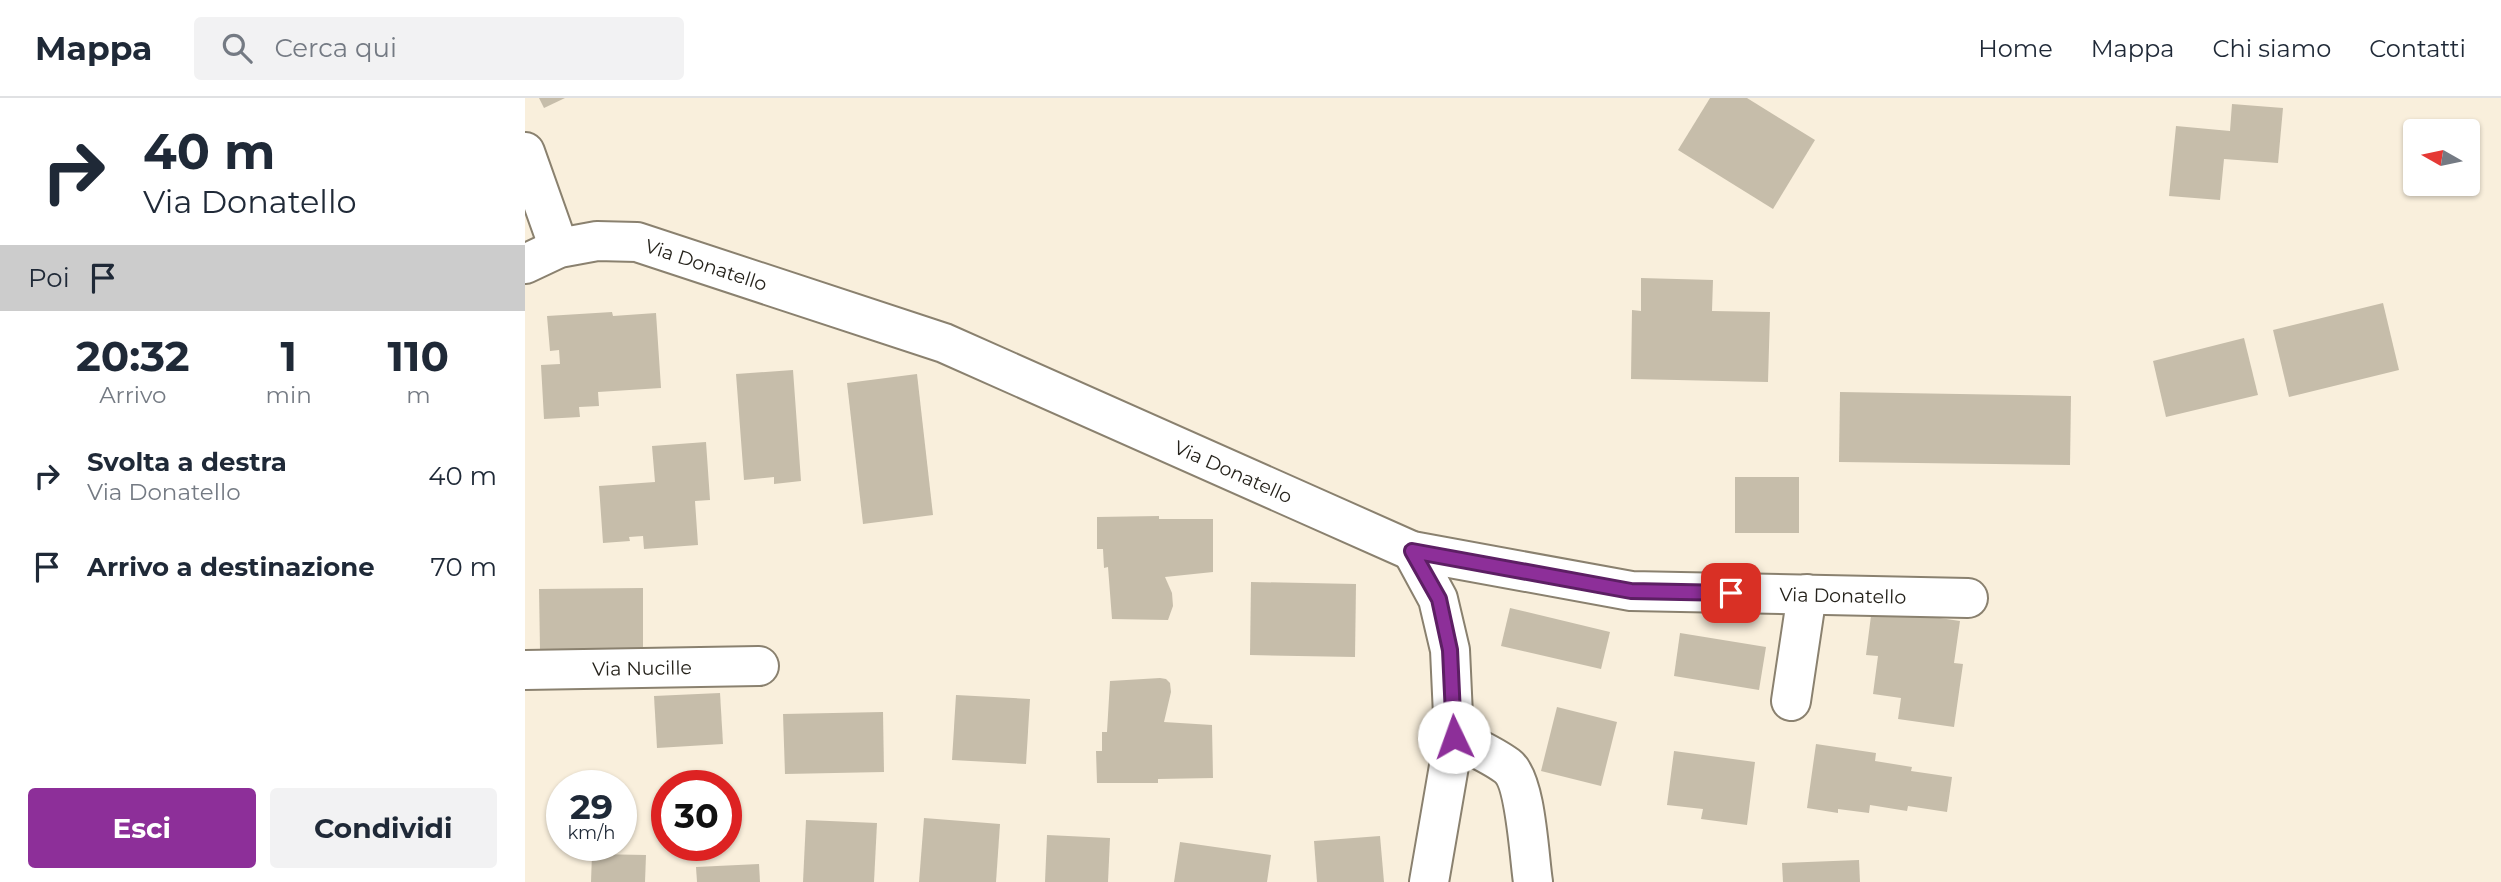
<!DOCTYPE html>
<html lang="it">
<head>
<meta charset="utf-8">
<style>
	body { margin:0; font-family:Montserrat,sans-serif; background:#f2f2f3; color:#1f2937; height:100vh; display:flex; flex-direction:column; font-size:26px; white-space:nowrap }
	* { box-sizing:border-box; margin:0 }
	p { font-size:23px; color:#747a83 }
	.icon { flex:none; width:38px; height:38px; fill:none; stroke:currentColor; stroke-width:2; stroke-linecap:round; stroke-linejoin:round }
	.map { position:relative; flex:1; overflow:hidden }
	.drawer { display:flex; flex-direction:column; background:#fff; width:525px }
	.drawer>* { flex:none }
	.banner { background:#fff; color:#1f2937; overflow:hidden }
	.needle { width:46px; rotate:279deg }
	.fabs { position:absolute; left:1878px; top:21px; display:grid; gap:14px }
	.fabs a { display:grid; place-items:center; width:77px; height:77px; border-radius:7px; background:#fff; box-shadow:0 2px 5px #0004; font-size:35px }
	.speed { position:absolute; left:21px; top:672px; display:flex; gap:14px; font-size:35px; font-weight:700; text-align:center }
	.speed>* { display:grid; place-content:center; width:91px; height:91px; border-radius:50%; background:#fff; box-shadow:0 2px 5px #0004; line-height:1 }
	.speed small { font-size:18px; font-weight:400 }
	.speed .limit { border:10px solid #d22; background:#fff; color:#111 }
	.pin { position:absolute; display:grid; place-items:center; width:60px; height:60px; color:#fff; margin:-30px; border-radius:14px; box-shadow:0 4px 10px #0006 }
	.me { position:absolute; width:77px; margin:-38px; rotate:357deg; stroke-linejoin:round; filter:drop-shadow(0 0 5px #0008) }
	.turn { display:flex; align-items:center; gap:24px; height:147px; padding:0 28px; font-size:32px }
	.turn .icon { width:91px; height:91px; stroke-width:2.5 }
	.turn b { display:block; font-size:49px; line-height:60px }
	.then { display:flex; align-items:center; height:66px; padding:0 28px; background:#0003; gap:14px; font-size:26px }
	.eta { display:flex; justify-content:space-evenly; align-items:center; height:119px; text-align:center }
	.eta b { font-size:42px; font-weight:700; line-height:49px }
	.button { display:flex; gap:14px; margin-top:auto; padding:14px 28px }
	.button a { flex:1; height:80px; border-radius:7px; background:#8d2f99; color:#fff; font-size:28px; font-weight:700; line-height:80px; text-align:center }
	.button a+a { background:#f2f2f3; color:#1f2937 }
	ul { padding:0; list-style:none }
	li { display:flex; align-items:center; gap:21px; height:91px; padding:0 28px }
	li div { flex:1 }
	li b { display:block; font-size:26px }
	li em { font-style:normal }
	header { display:flex; align-items:center; gap:42px; box-sizing:border-box; height:98px; padding:0 35px; background:#fff; border-bottom:2px solid #e0e1e3 }
	header strong { font-size:33px }
	nav { display:flex; gap:38px; margin-inline-start:auto; font-size:24px }
	.search { width:490px; height:63px; background:#f2f2f3; display:flex; align-items:center; gap:18px; box-sizing:border-box; padding:0 24px; border-radius:7px; color:#747a83; font-size:26px }
	main { display:flex; flex:1; min-height:0 }
	.map>svg:first-child { display:block }
</style>
</head>
<body>
<header>
<strong>Mappa</strong>
<div class="search"><svg class="icon" aria-label="search" viewBox="0 0 24 24"><circle cx="10" cy="10" r="6"/><path d="M15 15l6 6"/></svg>Cerca qui</div>
<nav><a>Home</a><a>Mappa</a><a>Chi siamo</a><a>Contatti</a></nav>
</header>
<main>
<section class="drawer">
<div class="banner">
<div class="turn"><svg class="icon" aria-label="right" viewBox="0 0 24 24"><path d="M7 20v-9h11M14 6l5 5-5 5"/></svg><div><b>40 m</b>Via Donatello</div></div>
<div class="then">Poi<svg class="icon" aria-label="arrive" viewBox="0 0 24 24"><path d="M6 21V4h12l-3 4 3 4H6"/></svg></div>
</div>
<div class="eta">
<div><b>20:32</b><p>Arrivo</p></div>
<div><b>1</b><p>min</p></div>
<div><b>110</b><p>m</p></div>
</div>
<ul>
<li><svg class="icon" aria-label="right" viewBox="0 0 24 24"><path d="M7 20v-9h11M14 6l5 5-5 5"/></svg><div><b>Svolta a destra</b><p>Via Donatello</p></div><em>40 m</em></li>
<li><svg class="icon" aria-label="arrive" viewBox="0 0 24 24"><path d="M6 21V4h12l-3 4 3 4H6"/></svg><div><b>Arrivo a destinazione</b></div><em>70 m</em></li>
</ul>
<div class="button"><a>Esci</a><a>Condividi</a></div>
</section>
<div class="map">
<svg width="1976" height="784" viewBox="0 0 1976 784">
	<rect width="100%" height="100%" fill="#f9efdc"/>
	<g fill="#c6bdaa">
		<polygon points="14,0 40,0 19,10"/>
		<polygon points="1185,0 1222,0 1290,42 1248,111 1153,52"/>
		<polygon points="1707,6 1758,10 1753,65 1699,61 1695,102 1644,98 1651,28 1705,33"/>
		<polygon points="1116,180 1188,182 1187,213 1245,214 1243,284 1106,281 1107,212 1116,213"/>
		<polygon points="1858,205 1874,272 1764,299 1748,232"/>
		<polygon points="87,214 88,218 131,215 136,290 73,294 74,308 54,309 55,319 19,321 16,267 35,266 34,252 25,253 22,218"/>
		<polygon points="1719,240 1733,297 1641,319 1628,263"/>
		<polygon points="268,272 276,383 249,386 249,379 219,382 211,276"/>
		<polygon points="392,276 408,417 338,426 322,285"/>
		<polygon points="1315,294 1546,298 1545,367 1314,364"/>
		<polygon points="181,344 185,402 170,403 173,447 119,451 118,438 104,439 105,443 78,445 74,388 130,384 127,348"/>
		<rect x="1210" y="379" width="64" height="56"/>
		<polygon points="634,418 634,421 688,421 688,474 640,479 647,495 648,508 643,522 587,521 583,469 579,470 578,451 572,451 572,419"/>
		<polygon points="726,484 831,486 830,559 725,557"/>
		<polygon points="118,490 118,550 15,552 14,491"/>
		<polygon points="985,510 1085,534 1076,571 976,548"/>
		<polygon points="1347,510 1435,523 1429,565 1438,566 1429,629 1373,621 1376,600 1348,596 1353,558 1341,557"/>
		<polygon points="1155,535 1241,549 1234,592 1149,578"/>
		<polygon points="635,580 641,581 645,585 646,594 639,624 687,627 688,680 633,681 633,685 572,685 571,653 577,653 577,634 582,634 585,583"/>
		<polygon points="195,595 198,646 132,650 129,598"/>
		<polygon points="431,597 505,601 501,666 427,662"/>
		<polygon points="1032,609 1092,624 1076,688 1016,673"/>
		<polygon points="358,614 359,674 260,676 258,616"/>
		<polygon points="1291,646 1351,655 1350,663 1387,669 1386,673 1427,679 1422,714 1383,708 1382,713 1345,707 1344,715 1313,711 1313,715 1282,710"/>
		<polygon points="1149,653 1230,664 1222,727 1176,721 1178,711 1142,707"/>
		<polygon points="399,720 475,726 471,784 394,784"/>
		<polygon points="281,722 352,725 349,784 278,784"/>
		<polygon points="522,737 585,740 583,784 520,784"/>
		<polygon points="855,738 859,784 792,784 789,743"/>
		<polygon points="655,744 746,757 742,784 649,784"/>
		<polygon points="67,756 121,757 120,784 66,784"/>
		<polygon points="1334,762 1335,784 1258,784 1257,765"/>
		<polygon points="234,766 235,784 172,784 171,769"/>
	</g>
	<g fill="none" stroke-linecap="round" stroke-linejoin="round">
		<defs>
			<g id="minor">
				<polyline points="0,54 34,150"/>
				<path id="s1" d="M0,166L34,150L72,143L112,144L419,245L887,453L1106,493L1443,500"/>
				<polyline points="887,453 913,501 925,552 929,639 904,784"/>
				<path id="s2" d="M0,572L234,568"/>
				<polyline points="1266,603 1282,496"/>
				<path d="M929,639C946,648 966,656 982,668C1001,682 1004,758 1008,784"/>
			</g>
		</defs>
		<use href="#minor" stroke="#8a816f" stroke-width="42"/>
		<use href="#minor" stroke="#fff" stroke-width="38"/>
	</g>
	<g fill="none" stroke-linecap="round" stroke-linejoin="round">
		<defs>
			<polyline id="route" points="929,639 925,552 914,501 887,453 1106,493 1206,495"/>
		</defs>
		<use href="#route" stroke="#5c1f63" stroke-width="18"/>
		<use href="#route" stroke="#8d2f99" stroke-width="12"/>
	</g>
	<g text-anchor="middle" stroke-width="7" stroke-linejoin="round" paint-order="stroke">
		<g font-size="19" fill="#25221b" stroke="#fff">
			<text dy="7" stroke="none"><textPath href="#s1" startOffset="189">Via Donatello</textPath></text>
			<text dy="7" stroke="none"><textPath href="#s1" startOffset="756">Via Donatello</textPath></text>
			<text dy="7" stroke="none"><textPath href="#s1" startOffset="1386">Via Donatello</textPath></text>
			<text dy="7" stroke="none"><textPath href="#s2" startOffset="117">Via Nucille</textPath></text>
		</g>
	</g>
</svg>
<div class="fabs">
<a><svg class="needle" viewBox="-14 -14 28 28"><path d="M0-13l5 13h-10z" fill="#e53935"/><path d="M0 13l5-13h-10z" fill="#747a83"/></svg></a>
</div>
<div class="speed"><div>29<small>km/h</small></div><div class="limit">30</div></div>
<div class="pin" style="left:1206px;top:495px;background:#d93025"><svg class="icon" aria-label="arrive" viewBox="0 0 24 24"><path d="M6 21V4h12l-3 4 3 4H6"/></svg></div>
<svg class="me" style="left:929px;top:639px" viewBox="-20 -20 40 40"><circle r="19" fill="#fff"/><path d="M0-13L10 11 0 6-10 11z" fill="#8d2f99"/></svg>
</div>
</main>
</body>
</html>
